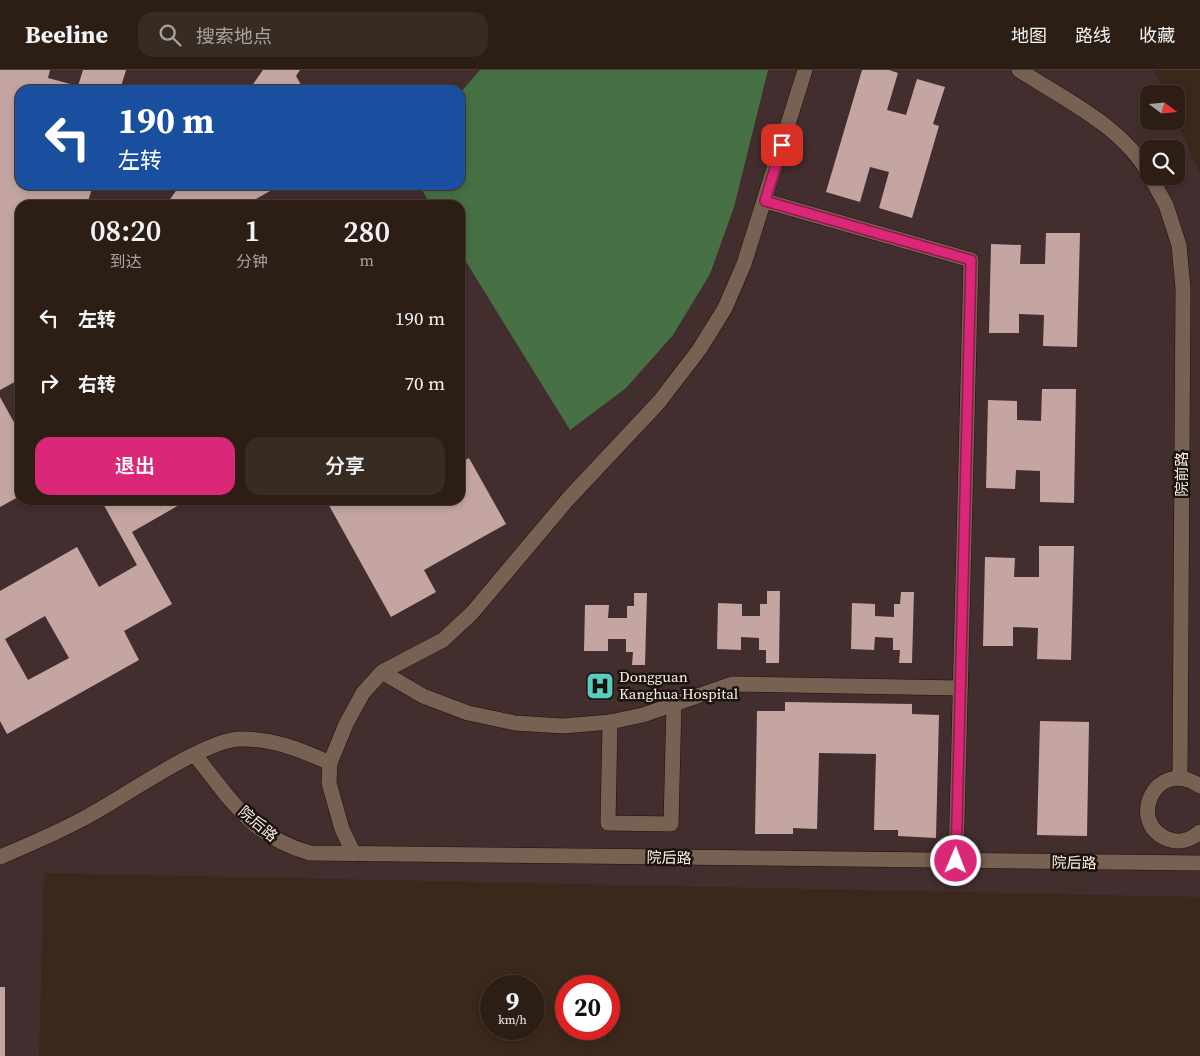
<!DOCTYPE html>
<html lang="zh">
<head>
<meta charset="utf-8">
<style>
	body { margin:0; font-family:"Source Serif 4","Noto Sans SC",serif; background:#382b22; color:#f1f3f6; height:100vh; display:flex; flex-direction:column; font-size:19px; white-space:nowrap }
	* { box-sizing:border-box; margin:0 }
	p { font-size:16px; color:#a6a2a0 }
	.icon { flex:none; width:28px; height:28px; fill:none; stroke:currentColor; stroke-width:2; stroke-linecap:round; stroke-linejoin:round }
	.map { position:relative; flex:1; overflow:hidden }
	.sheet { position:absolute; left:15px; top:130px; width:450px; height:305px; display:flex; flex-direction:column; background:#2c1e14; border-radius:15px; box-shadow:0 2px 8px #0003,0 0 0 1px #483c34 }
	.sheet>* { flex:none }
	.hud { position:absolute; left:15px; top:15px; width:450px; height:105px; border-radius:15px; box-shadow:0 2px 8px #0003,0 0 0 1px #483c34; background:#1a4fa0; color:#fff; overflow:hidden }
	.needle { width:32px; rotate:106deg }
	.fabs { position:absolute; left:1140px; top:15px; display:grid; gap:10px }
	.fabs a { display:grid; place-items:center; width:45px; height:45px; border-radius:10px; background:#2c1e14; box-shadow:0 2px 8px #0003,0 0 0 1px #483c34; font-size:25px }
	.speed { position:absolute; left:480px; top:905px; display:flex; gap:10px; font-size:25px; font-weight:700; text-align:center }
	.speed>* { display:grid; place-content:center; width:65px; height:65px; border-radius:50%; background:#2c1e14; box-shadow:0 2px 8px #0003,0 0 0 1px #483c34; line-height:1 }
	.speed small { font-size:12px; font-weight:400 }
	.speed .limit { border:8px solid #d22; background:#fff; color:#111 }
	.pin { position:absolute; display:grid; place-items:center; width:42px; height:42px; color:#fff; margin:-21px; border-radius:10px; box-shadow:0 2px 8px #0006 }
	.me { position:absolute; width:55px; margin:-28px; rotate:1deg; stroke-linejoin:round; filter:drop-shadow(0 0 4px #0008) }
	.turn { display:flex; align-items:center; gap:18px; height:105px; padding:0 20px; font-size:22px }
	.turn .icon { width:65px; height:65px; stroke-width:2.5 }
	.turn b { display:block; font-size:35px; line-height:42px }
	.eta { display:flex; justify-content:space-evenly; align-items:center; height:85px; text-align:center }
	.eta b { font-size:30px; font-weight:600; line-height:35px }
	.primary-button { display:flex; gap:10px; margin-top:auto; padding:10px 20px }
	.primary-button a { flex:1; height:58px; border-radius:15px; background:#db2777; color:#fff; font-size:20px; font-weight:600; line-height:58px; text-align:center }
	.primary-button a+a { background:#382b22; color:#f1f3f6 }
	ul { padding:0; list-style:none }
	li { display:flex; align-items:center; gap:15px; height:65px; padding:0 20px }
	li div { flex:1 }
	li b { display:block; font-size:19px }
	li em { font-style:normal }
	header { display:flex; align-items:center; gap:30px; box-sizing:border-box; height:70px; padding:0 25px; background:#2c1e14; border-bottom:1px solid #483c34 }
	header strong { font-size:24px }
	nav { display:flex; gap:28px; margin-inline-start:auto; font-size:18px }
	.search { width:350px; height:45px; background:#382b22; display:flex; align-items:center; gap:12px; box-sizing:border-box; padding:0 18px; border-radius:15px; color:#a6a2a0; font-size:19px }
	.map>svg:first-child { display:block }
</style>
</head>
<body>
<header>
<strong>Beeline</strong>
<div class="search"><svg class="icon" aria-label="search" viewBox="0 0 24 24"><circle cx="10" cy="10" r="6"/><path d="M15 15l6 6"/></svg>搜索地点</div>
<nav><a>地图</a><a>路线</a><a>收藏</a></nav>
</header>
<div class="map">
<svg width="1200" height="986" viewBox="0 0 1200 986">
	<rect width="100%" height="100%" fill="#3a281a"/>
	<path fill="#422e2e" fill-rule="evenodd" d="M0,0H1154L1165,24H1149V51L1176,50L1200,103V827L44,803L39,986H0ZM20,20H460V115H20ZM1149,79H1176V106H1149ZM20,135H460V430H20Z"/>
	<polygon fill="#477045" points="480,0 768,0 734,137 710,204 673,265 626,318 570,360 460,182 460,135 431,135 419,115 460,115 460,23"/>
	<g fill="#c4a5a2" fill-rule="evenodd">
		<polygon points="0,0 50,0 48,8 78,16 83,0 126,0 120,20 20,20 20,115 93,115 87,135 20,135 20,309 0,320"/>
		<polygon points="263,0 300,0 296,6 304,20 249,20"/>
		<polygon points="862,0 889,0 898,3 887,40 906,45 917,9 945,17 933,54 939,56 912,148 879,138 889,102 870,97 860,132 826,122"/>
		<polygon points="180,115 281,115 245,135 166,135"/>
		<polygon points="1046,163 1080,163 1077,277 1043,276 1044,245 1019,244 1019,263 989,263 991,174 1021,175 1020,194 1045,194"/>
		<polygon points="1042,319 1076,319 1074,433 1040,432 1040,401 1016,400 1015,419 986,418 988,330 1017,331 1017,350 1041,351"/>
		<polygon points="0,327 20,363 20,426 0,437"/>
		<polygon points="469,388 506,454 424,500 436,522 391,547 326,430 385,430 387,434 394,430 460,430 460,393"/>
		<path d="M101,430H188L132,462L172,534L124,561L139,590L7,664L0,651V521L77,477L99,517L137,495ZM45,546L69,588L28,610L5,569Z"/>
		<polygon points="1039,476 1074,476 1071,590 1037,589 1038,558 1013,557 1013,576 983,576 985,487 1015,488 1014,507 1039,507"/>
		<polygon points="767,521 780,521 779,593 766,593 766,580 759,580 759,568 741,567 741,580 717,579 718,533 742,534 742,546 760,546 760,534 767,534"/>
		<polygon points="901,522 914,522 912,593 899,593 900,580 893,580 893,568 875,567 874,580 851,579 852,533 875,534 875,546 894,547 894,534 900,534"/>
		<polygon points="634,523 647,523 645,595 632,595 633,582 626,582 626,569 608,569 608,581 584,581 585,535 609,535 608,548 627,548 627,536 634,536"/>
		<polygon points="785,632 912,634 912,644 939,645 936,768 898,766 898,760 874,760 876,684 819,683 817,759 793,758 793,764 755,764 757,641 785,641"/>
		<polygon points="1040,651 1089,652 1087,766 1037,765"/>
		<rect x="0" y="917" width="5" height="69"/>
	</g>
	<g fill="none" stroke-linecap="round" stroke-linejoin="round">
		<defs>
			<g id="minor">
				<path d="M1019,0C1064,29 1122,56 1149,104"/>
				<polyline points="1150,106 1166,135 1179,175 1183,218 1180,708"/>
				<polyline points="765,131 971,190 956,791"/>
				<polyline points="382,602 423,626 468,643 515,653 563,656 610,652 643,645 732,614 960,618"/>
				<polyline points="610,652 608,753 671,754 674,634"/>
				<path d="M195,685C231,730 251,766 310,783L1200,793"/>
				<path d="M1200,716C1155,685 1124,756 1171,770C1181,773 1192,769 1200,762"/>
				<polyline points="354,784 342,759 329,713 330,693 346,654 363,623 382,602 443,570 472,543 568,429 659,332 699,280 725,238 744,194 805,0"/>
				<path d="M0,787C31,774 61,761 90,745C125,726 203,671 239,669C272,668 301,680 330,693"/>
			</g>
		</defs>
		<use href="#minor" stroke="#211004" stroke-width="16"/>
		<use href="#minor" stroke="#776152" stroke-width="15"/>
	</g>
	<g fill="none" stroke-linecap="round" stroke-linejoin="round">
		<defs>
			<polyline id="route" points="782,75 765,131 971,190 956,791"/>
		</defs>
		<use href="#route" stroke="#8e194d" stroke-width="12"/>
		<use href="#route" stroke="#db2777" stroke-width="9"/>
	</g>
	<defs>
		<symbol id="hospital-square" viewBox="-11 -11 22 22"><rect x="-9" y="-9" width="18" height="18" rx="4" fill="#59cebf" stroke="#1b130d"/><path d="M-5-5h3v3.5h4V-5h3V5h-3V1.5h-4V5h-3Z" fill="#111"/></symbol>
	</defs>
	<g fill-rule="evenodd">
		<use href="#hospital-square" x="584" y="600" width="32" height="32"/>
	</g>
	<g text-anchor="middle" stroke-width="5" stroke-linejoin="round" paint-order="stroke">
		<g font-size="15" fill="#fbeee6" stroke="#1b130d">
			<text transform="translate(1182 404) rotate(-90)" y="5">院前路</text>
			<text transform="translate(258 754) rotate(40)" y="5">院后路</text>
			<text transform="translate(669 788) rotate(1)" y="5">院后路</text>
			<text transform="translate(1074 793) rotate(1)" y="5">院后路</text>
		</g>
		<g font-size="15" fill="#fbeee6" stroke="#1b130d" text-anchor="start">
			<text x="619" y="612">Dongguan<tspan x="619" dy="17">Kanghua Hospital</tspan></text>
		</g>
	</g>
</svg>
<div class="fabs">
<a><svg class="needle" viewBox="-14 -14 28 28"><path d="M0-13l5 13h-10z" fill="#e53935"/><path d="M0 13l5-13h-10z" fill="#a6a2a0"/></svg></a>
<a><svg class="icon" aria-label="search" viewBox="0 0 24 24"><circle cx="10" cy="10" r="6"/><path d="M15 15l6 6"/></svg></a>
</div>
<div class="speed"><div>9<small>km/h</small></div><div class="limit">20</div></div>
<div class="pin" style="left:782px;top:75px;background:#d93025"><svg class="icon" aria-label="arrive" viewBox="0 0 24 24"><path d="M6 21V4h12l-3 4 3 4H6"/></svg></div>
<svg class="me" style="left:956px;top:791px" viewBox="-20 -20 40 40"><circle r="17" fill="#db2777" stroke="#fff" stroke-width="3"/><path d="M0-11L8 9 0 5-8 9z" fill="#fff"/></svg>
<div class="hud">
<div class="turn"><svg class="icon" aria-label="left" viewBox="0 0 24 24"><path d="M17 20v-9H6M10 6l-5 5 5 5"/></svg><div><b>190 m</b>左转</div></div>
</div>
<section class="sheet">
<div class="eta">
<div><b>08:20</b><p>到达</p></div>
<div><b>1</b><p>分钟</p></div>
<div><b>280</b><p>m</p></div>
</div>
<ul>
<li><svg class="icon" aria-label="left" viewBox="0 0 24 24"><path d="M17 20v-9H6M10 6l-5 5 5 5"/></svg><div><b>左转</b></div><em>190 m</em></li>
<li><svg class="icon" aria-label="right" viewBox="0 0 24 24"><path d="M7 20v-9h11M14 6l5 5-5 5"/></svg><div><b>右转</b></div><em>70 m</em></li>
</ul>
<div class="primary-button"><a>退出</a><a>分享</a></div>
</section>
</div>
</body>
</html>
